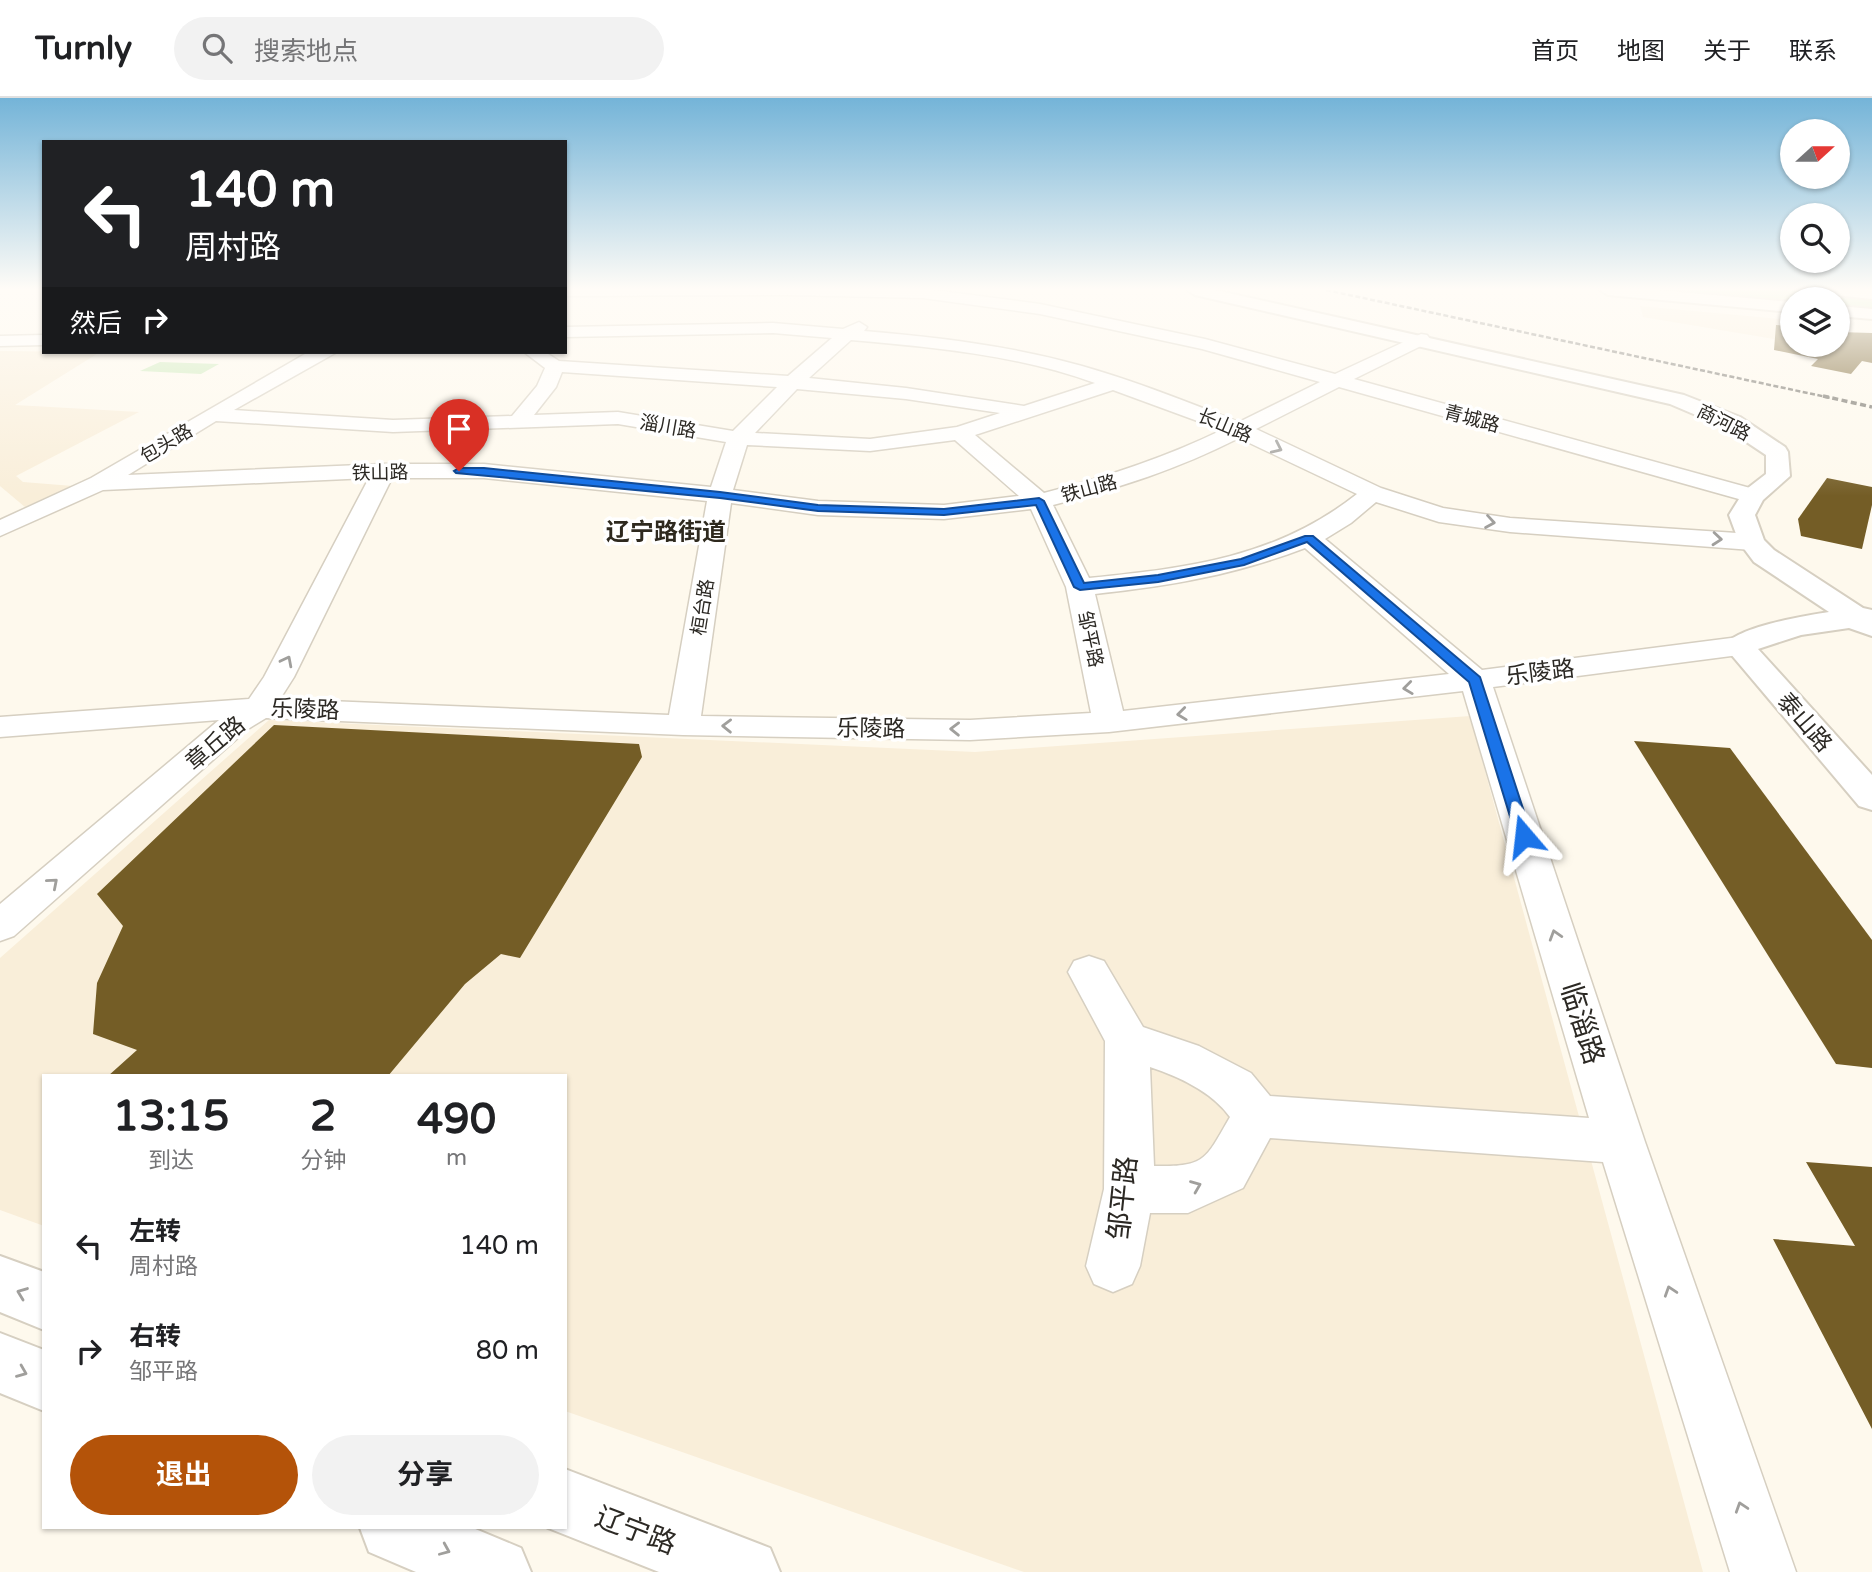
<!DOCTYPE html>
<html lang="zh">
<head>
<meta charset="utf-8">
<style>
	body { margin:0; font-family:"Varela Round","Noto Sans SC",sans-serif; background:#f2f2f2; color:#202124; height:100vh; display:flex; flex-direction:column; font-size:26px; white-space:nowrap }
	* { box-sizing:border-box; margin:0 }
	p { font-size:23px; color:#757577 }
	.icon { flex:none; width:38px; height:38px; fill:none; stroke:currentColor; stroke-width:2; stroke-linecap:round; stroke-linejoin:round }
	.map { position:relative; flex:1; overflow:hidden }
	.panel { position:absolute; left:42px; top:976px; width:525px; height:455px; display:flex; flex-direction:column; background:#fff; border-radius:0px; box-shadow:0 2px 5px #0004 }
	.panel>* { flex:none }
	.hud { position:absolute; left:42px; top:42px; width:525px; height:214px; border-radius:0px; box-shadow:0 2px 5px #0004; background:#202124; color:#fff; overflow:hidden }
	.needle { width:46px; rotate:69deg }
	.tools { position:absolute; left:1780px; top:21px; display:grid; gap:14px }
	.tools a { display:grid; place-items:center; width:70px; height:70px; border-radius:50%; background:#fff; box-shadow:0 2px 5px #0004; font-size:35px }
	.pin { position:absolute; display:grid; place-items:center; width:60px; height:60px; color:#fff; margin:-72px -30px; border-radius:50% 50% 50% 0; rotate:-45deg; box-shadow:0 0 7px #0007 }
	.pin .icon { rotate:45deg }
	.me { position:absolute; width:77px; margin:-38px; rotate:343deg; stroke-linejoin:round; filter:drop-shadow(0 0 5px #0008) }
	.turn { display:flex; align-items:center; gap:24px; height:147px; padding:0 28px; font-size:32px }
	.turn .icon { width:91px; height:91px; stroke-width:2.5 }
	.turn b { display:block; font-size:49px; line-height:60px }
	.then { display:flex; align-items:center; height:66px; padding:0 28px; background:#0003; gap:14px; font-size:26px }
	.eta { display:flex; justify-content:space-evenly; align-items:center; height:119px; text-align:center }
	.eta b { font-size:42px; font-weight:700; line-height:49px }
	.primary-button { display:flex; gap:14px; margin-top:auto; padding:14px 28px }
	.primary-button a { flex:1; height:80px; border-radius:42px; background:#b45309; color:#fff; font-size:28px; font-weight:700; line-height:80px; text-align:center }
	.primary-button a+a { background:#f2f2f2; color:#202124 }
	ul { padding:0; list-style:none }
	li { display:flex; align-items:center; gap:21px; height:105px; padding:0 28px }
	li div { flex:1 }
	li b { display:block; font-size:26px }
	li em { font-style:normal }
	header { display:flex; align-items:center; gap:42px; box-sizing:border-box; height:98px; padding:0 35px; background:#fff; border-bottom:2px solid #e0e0e0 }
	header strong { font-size:33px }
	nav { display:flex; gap:38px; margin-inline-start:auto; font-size:24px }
	.search { width:490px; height:63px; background:#f2f2f2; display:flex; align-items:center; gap:18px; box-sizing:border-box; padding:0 24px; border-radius:38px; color:#757577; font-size:26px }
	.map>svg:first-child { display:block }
</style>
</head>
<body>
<header>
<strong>Turnly</strong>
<div class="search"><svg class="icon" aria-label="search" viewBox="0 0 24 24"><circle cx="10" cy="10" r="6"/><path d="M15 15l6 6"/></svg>搜索地点</div>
<nav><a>首页</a><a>地图</a><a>关于</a><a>联系</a></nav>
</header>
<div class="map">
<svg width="1872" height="1474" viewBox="0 0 1872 1474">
	<rect width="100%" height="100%" fill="#fef9ed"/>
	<g fill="#f9eed9">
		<polygon points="1640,208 1792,222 1792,244 1643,219"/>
		<polygon points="0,253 100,254 15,307 139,314 16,378 23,384 73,388 25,409 0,388"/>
		<polygon points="1470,618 1703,1474 1024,1474 565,1313 565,978 44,978 44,1128 0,1112 0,860 269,622 975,654"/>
	</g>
	<g fill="#c9e9b5">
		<polygon points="1621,192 1824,192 1872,197 1872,215 1838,212 1838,201 1792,201 1792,208"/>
		<polygon points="160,264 219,266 201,276 140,273"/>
	</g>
	<g fill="#745d26">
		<polygon points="1776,227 1792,228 1792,247 1838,247 1838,234 1872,235 1872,265 1862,263 1851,276 1811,268 1818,261 1774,252"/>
		<polygon points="1827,380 1872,389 1872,407 1862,451 1801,438 1798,421"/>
		<polygon points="274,627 639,646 642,659 520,860 501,856 465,886 388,978 108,978 137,952 93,936 97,885 123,828 97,796"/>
		<polygon points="1634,643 1730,650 1872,842 1872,970 1836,966"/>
		<polygon points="1806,1064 1872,1069 1872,1331 1773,1141 1855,1148"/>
	</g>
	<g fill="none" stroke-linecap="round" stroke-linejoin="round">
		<defs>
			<g id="minor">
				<path d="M565,192H933L1040,206L1205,241L1335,276L1421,236L1427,237L1430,241L1427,245L1354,281L1761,393L1765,398L1761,403L1753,405L1339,289L1256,331L1381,390L1443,410L1510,420L1752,436L1761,439L1765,444L1761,449L1752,452L1510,434L1439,424L1376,404L1351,425L1325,441L1482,572L1739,539L1749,542L1754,548L1749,554L1739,557L1493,589L1645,1044L1796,1474H1730L1603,1064L1270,1040L1243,1090L1188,1115H1150L1140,1168L1132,1186L1113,1194L1094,1186L1086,1168L1104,1091L1105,943L1068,874L1074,863L1089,858L1104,863L1143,929L1199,948L1251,975L1270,998L1589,1020L1463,593L1109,634L970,642L683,637L266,620L248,631L14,838L0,843V806L219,622L0,639V619L249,601L264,579L369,380L103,392L0,438V422L91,380L305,256L337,254L234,312L393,322L512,318L537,288L545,270L524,254H545L559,263L788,278L832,240L773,235L565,239V229L773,225L843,231L859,224L867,229L864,233C936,239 1012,248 1082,268C1135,283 1187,304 1239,324L1320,284L1202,251L1040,216L923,200L789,197L565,198ZM851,242C932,249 1018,257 1095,285L1024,308L906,290L809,280ZM562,274L777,289L733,333L618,314L534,317L556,289ZM797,291L906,301L1000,315L957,329L870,341L755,335ZM1113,292L1222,332C1164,360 1106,379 1044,395L975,337ZM216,323L393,334L618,326L726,344L711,389L484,366H384L128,377ZM1239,340L1357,396C1276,460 1188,470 1089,480L1053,407C1121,389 1176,372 1239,340ZM955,342L1019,398L944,407L818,403L733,392L747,347L870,353ZM392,380H484L707,403L669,617L280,601L294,579ZM731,405L818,417L944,421L1031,411L1066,489L1091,615L970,622L701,618ZM1305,450L1449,576L1123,613L1095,496C1171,488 1234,477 1305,450ZM1150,969C1180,979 1212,994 1230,1019C1205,1062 1206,1069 1154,1068Z"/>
				<polygon points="44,237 44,247 0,248 0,238"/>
			</g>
			<g id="tertiary">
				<path d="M1187,192H1215L1684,297L1740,319L1785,349L1788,354L1790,378L1763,402L1755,417L1764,442L1774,452L1863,510L1872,512V538L1849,530L1801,537L1758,551L1872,677V712L1859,708L1724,548C1738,528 1805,518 1829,514L1754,464L1739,444L1729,417L1744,393L1766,376V357L1724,329L1670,306L1195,197Z"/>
				<polygon points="1600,192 1657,192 1792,204 1792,214 1608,197"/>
				<polygon points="1838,208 1872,211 1872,221 1838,218"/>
			</g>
			<g id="primary">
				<polygon points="0,1158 44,1174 44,1232 0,1214"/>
				<polygon points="0,1235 44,1252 44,1313 0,1295"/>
				<polygon points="565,1371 770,1450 780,1474 659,1474 548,1430 565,1430"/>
				<polygon points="360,1430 473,1430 521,1450 531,1474 416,1474 369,1454"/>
			</g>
			<polygon id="trunk" points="1827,192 1872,192 1872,201 1835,197"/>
		</defs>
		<use href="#minor" stroke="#d6cfc1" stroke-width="3"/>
		<use href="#tertiary" stroke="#d6cfc1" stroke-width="4"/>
		<use href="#primary" stroke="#d6cfc1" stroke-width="4"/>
		<use href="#trunk" stroke="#d6cfc1" stroke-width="4"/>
		<use href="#minor" fill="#fff" fill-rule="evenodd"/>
		<use href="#tertiary" fill="#fff" fill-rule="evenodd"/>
		<use href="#primary" fill="#fff" fill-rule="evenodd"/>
		<use href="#trunk" fill="#fff" fill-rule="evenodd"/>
		<polyline stroke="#6e6b63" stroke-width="2.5" stroke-dasharray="5 2.5" stroke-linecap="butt" points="1326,192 1831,300"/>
		<polyline stroke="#6e6b63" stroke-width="3.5" stroke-dasharray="6 3.5" stroke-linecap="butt" points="1823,298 1872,309"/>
	</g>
	<defs><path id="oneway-chevron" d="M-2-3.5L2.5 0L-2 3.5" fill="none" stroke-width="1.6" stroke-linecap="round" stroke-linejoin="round" transform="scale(1.75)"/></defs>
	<g stroke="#a09f9c">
		<use href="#oneway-chevron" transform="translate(1277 350) rotate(25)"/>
		<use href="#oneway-chevron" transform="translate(1490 424) rotate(9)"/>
		<use href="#oneway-chevron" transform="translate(1717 441) rotate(5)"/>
		<use href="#oneway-chevron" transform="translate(287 563) rotate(-63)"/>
		<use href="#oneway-chevron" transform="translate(1408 590) rotate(173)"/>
		<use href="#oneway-chevron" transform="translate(1182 616) rotate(173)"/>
		<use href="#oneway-chevron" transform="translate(727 628) rotate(-179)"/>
		<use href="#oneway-chevron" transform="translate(955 631) rotate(-179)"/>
		<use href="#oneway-chevron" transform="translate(53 785) rotate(-41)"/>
		<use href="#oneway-chevron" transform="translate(1555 837) rotate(-107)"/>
		<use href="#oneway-chevron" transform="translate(1196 1088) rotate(-22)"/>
		<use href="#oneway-chevron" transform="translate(1670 1193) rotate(-108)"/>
		<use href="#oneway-chevron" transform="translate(22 1195) rotate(-159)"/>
		<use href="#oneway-chevron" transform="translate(22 1274) rotate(22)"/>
		<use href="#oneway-chevron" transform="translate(1741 1409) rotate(-108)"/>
		<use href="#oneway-chevron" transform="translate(445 1452) rotate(23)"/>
	</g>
	<linearGradient id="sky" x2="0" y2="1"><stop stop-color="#74b4d8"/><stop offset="0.48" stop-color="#fffcf7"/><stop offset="1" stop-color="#fffcf7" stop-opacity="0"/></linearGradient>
	<rect width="1872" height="398" fill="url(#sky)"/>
	<polygon fill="#1a73e8" stroke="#114b97" stroke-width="2" points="459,370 484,370 720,394 818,407 944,411 1039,400 1044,403 1084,485 1158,477 1241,461 1305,438 1313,438 1480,579 1532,738 1524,743 1516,738 1469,584 1307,444 1244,467 1158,484 1080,492 1074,489 1036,407 944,417 818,413 720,400 456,375 454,373"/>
	<g text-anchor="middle" stroke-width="7" stroke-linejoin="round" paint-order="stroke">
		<g font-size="19" fill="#2c2924" stroke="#fff">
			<text transform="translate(1472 320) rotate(15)" y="7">青城路</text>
			<text transform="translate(1724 324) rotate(27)" y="7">商河路</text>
			<text transform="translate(1225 327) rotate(23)" y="7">长山路</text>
			<text transform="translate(668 328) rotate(10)" y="7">淄川路</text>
			<text transform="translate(166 345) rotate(-31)" y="7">包头路</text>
			<text transform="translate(380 374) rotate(-1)" y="7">铁山路</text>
			<text transform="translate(1089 390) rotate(-15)" y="7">铁山路</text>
			<text transform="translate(702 509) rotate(-81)" y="7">桓台路</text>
			<text transform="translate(1091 541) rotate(78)" y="7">邹平路</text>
		</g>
		<g font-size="23" fill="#2c2924" stroke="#fff">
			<text transform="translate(1540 574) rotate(-7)" y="8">乐陵路</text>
			<text transform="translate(305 611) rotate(2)" y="8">乐陵路</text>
			<text transform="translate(1805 624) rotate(49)" y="8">泰山路</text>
			<text transform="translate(871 630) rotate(1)" y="8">乐陵路</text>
			<text transform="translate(215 645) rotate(-40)" y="8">章丘路</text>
		</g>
		<g font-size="24" font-weight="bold" fill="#2e291e" stroke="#fff">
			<text x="666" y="442">辽宁路街道</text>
		</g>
		<g font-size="28" fill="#2c2924" stroke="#fff">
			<text transform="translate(1583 925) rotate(72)" y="10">临淄路</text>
			<text transform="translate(1122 1100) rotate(-84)" y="10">邹平路</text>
			<text transform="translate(636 1432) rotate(21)" y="10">辽宁路</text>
		</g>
	</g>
</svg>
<div class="tools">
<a><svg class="needle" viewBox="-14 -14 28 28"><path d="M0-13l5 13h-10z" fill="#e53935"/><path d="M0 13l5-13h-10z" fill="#757577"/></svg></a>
<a><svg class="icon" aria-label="search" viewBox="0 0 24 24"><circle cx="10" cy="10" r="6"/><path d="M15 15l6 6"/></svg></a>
<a><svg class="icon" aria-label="layers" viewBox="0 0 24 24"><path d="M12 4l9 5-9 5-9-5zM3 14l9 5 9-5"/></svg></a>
</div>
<div class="pin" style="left:459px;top:373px;background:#d93025"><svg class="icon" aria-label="arrive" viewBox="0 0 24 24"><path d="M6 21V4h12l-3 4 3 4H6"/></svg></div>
<svg class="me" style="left:1524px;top:738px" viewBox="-20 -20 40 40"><path d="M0-17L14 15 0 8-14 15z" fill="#1a73e8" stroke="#fff" stroke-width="4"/></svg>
<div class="hud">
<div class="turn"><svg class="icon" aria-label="left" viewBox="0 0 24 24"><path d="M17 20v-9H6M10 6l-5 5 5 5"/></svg><div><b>140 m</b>周村路</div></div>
<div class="then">然后<svg class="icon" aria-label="right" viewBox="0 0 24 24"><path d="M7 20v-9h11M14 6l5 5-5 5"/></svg></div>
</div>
<section class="panel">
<div class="eta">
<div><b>13:15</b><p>到达</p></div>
<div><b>2</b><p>分钟</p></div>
<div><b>490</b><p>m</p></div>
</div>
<ul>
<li><svg class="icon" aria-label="left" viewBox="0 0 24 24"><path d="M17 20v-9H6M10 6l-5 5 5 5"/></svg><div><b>左转</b><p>周村路</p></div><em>140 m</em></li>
<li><svg class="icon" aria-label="right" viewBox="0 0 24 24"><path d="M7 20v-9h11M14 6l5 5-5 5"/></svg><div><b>右转</b><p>邹平路</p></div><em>80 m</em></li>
</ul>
<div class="primary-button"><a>退出</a><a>分享</a></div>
</section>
</div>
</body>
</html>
